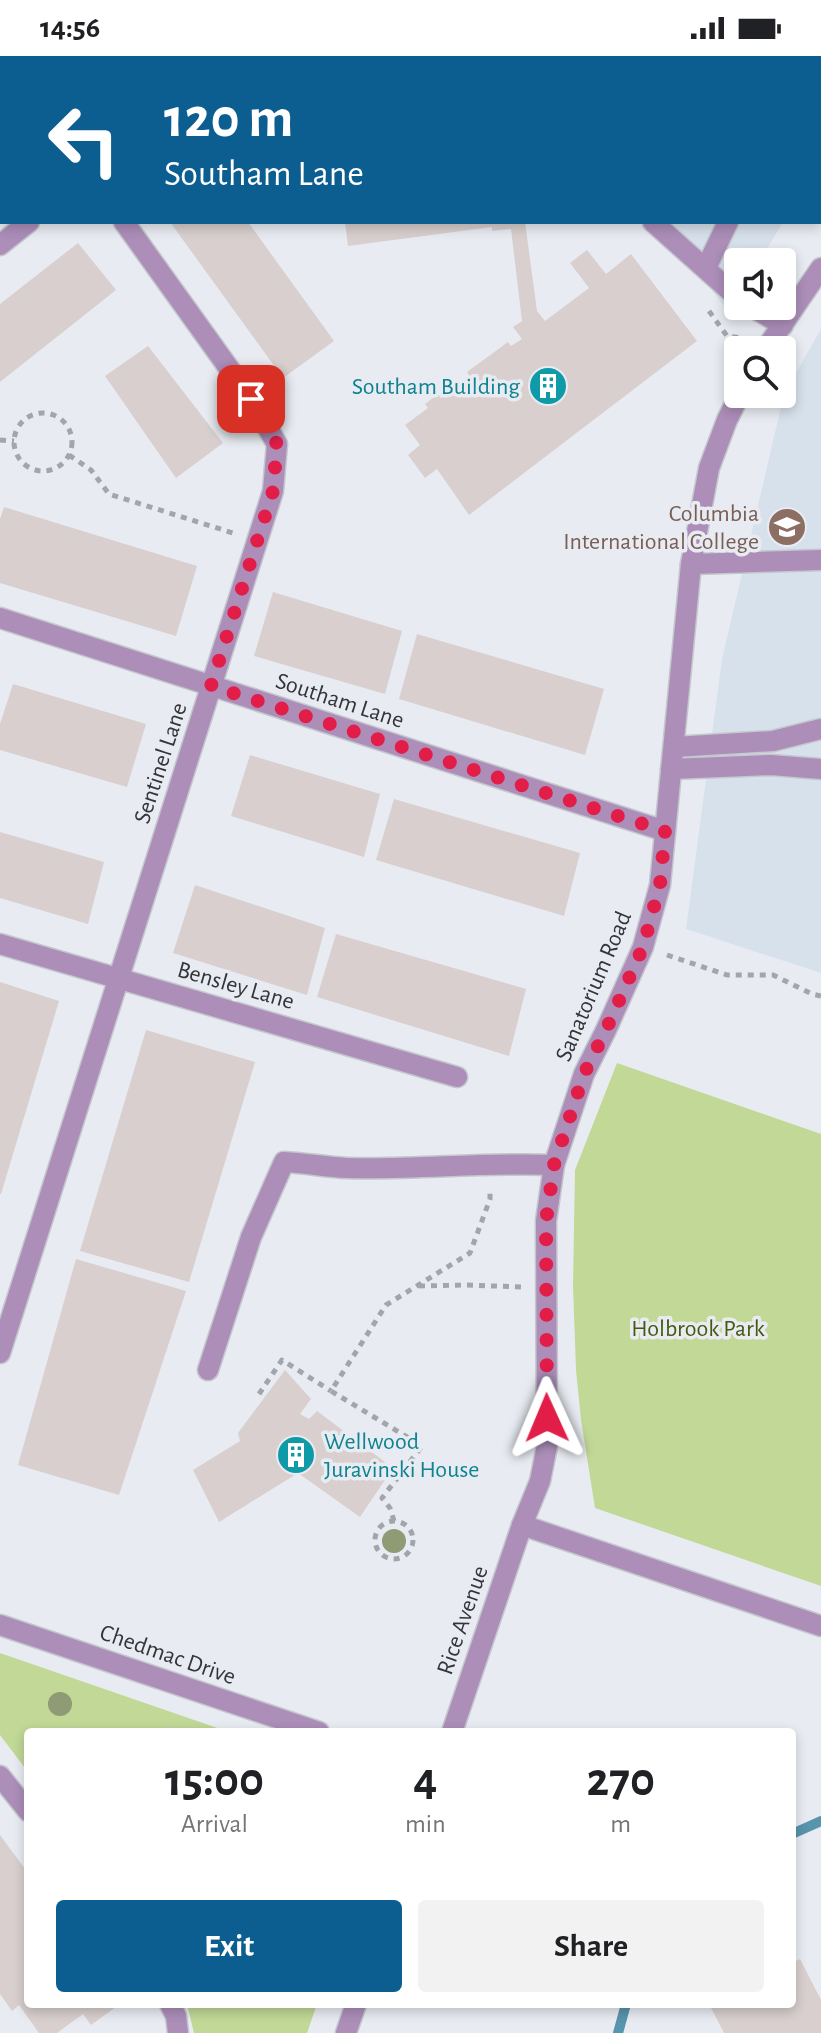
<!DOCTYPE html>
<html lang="en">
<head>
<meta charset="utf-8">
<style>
	body { margin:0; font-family:"Alegreya Sans",sans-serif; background:#f2f2f2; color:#202124; height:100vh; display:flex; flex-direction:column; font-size:30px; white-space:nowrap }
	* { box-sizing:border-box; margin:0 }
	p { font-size:26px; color:#757577 }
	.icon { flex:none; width:44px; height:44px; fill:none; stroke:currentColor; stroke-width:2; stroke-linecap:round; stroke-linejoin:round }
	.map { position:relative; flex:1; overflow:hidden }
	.panel { position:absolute; left:24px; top:1672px; width:772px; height:280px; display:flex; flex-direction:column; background:#fff; border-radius:8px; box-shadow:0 4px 12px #0003 }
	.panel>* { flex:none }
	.top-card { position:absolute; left:0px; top:0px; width:822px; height:168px; box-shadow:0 4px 12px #0003; background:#0d5e90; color:#fff; overflow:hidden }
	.fabs { position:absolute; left:724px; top:192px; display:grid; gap:16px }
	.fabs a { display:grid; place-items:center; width:72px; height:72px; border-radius:8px; background:#fff; box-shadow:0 4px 12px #0003; font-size:40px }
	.pin { position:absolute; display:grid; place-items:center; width:68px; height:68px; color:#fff; margin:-34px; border-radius:16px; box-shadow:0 4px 12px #0006 }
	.me { position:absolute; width:88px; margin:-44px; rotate:359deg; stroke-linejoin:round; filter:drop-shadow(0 0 6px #0008) }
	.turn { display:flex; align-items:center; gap:28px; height:168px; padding:0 32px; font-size:36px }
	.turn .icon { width:104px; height:104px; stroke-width:2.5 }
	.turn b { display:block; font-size:56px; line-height:68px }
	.eta { display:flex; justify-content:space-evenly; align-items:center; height:136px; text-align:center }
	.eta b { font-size:48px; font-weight:600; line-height:56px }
	.primary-button { display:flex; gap:16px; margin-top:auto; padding:16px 32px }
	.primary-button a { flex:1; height:92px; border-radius:8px; background:#0d5e90; color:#fff; font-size:32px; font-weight:600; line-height:92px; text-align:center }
	.primary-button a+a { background:#f2f2f2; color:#202124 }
	.status { display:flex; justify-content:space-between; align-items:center; height:56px; padding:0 40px; background:#fff; direction:ltr }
	.status svg { height:22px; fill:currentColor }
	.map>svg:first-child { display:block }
</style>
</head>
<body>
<div class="status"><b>14:56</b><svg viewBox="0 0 49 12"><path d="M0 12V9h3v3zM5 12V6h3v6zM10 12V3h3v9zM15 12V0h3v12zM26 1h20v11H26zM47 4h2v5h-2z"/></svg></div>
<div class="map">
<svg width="821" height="1977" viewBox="0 0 821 1977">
	<rect width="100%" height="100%" fill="#e8ecf2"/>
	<g fill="#d7e1ec">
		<polygon points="538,0 821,0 821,104 820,105 820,2 539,2"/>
		<polygon points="661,166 783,166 759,206 738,206 738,241 729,257"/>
		<polygon points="821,273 821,917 686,873 722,603 784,338"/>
	</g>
	<g fill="#c1d897">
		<polygon points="617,1007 821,1078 821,1530 595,1452 581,1364 576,1314 573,1230 575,1114"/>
		<polygon points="0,1597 229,1676 28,1676 28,1716 0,1679"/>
		<polygon points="187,1948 317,1948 307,1977 194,1977"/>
	</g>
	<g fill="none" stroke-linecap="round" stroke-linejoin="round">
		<g stroke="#5894ac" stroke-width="10">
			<polyline points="792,1778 821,1765"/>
			<polyline points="618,1977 626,1948"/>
		</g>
	</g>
	<g fill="#d8cfce">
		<polygon points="170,166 248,166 334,285 283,322"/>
		<polygon points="345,166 525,166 537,255 545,265 589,232 570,207 587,194 606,218 631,198 697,285 469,459 437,413 425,422 408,399 420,389 405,369 428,352 425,348 438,338 441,342 470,321 467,316 508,286 511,290 522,283 513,271 522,265 511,173 492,175 492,171 348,190"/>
		<polygon points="78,187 116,234 0,326 0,248"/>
		<polygon points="148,290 223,387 176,422 105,320"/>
		<polygon points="4,451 197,510 176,580 0,527 0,463"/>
		<polygon points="273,536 402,575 385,638 254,600"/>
		<polygon points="417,578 604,633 585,699 399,643"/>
		<polygon points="13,628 146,668 127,731 0,694 0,668"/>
		<polygon points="250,699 380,738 364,801 231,760"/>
		<polygon points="394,743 580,797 564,860 376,804"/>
		<polygon points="0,776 104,806 88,868 0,842"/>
		<polygon points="195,829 325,872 307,939 173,897"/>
		<polygon points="336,878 526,933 509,1000 317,941"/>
		<polygon points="0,926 59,945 1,1138 0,1138"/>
		<polygon points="146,974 255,1006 189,1226 80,1195"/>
		<polygon points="76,1203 186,1235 119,1439 18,1409"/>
		<polygon points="285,1314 311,1343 300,1358 309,1363 317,1355 393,1412 360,1461 298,1417 219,1466 193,1414 240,1385 238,1377"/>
		<polygon points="0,1779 28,1817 28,1948 120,1948 91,1969 83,1958 57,1977 39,1977 19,1949 12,1955 0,1938"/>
		<polygon points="800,1903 821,1944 821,1977 724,1977 709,1948 792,1948 792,1907"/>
	</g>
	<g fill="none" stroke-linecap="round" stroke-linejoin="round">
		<defs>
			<g id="minor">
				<polyline points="484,0 487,2"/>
				<polyline points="805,2 806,0"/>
				<polyline points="653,166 738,242"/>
				<polyline points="0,189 29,166"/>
				<polyline points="706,212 728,166"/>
				<polyline points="750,250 783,269"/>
				<polyline points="765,294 821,212"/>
				<polyline points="691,508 821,504"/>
				<polyline points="0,562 665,775"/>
				<polyline points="674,691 773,685 821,673"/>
				<polyline points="671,713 771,709 821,713"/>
				<polyline points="0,888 457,1021"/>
				<polyline points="0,1297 273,435 277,388 251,343 124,166"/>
				<path d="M208,1314L251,1181L284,1106C305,1107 326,1111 347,1112C416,1114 485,1106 554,1109"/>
				<polyline points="522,1469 821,1570"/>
				<polyline points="0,1569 319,1676"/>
				<polyline points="452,1676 522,1469 540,1425 547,1390 546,1165 554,1109 584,1018 606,974 643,891 660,829 691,508 709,412 727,364 740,338"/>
				<polyline points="0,1720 28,1755"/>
				<polyline points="170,1948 176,1960 178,1977"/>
				<polyline points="346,1977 356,1948"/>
			</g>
		</defs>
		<use href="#minor" stroke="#c4c7cd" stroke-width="23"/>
		<g stroke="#a2a5aa" stroke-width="5" stroke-dasharray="6 6" stroke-linecap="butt">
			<polyline points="709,255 727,280 742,282"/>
			<circle cx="43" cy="386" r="29"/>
			<polyline points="0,384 14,385"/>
			<polyline points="69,399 91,414 109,438 233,477"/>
			<polyline points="667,899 727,919 773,919 812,938 821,940"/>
			<polyline points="419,1230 467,1229 521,1231"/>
			<polyline points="259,1338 282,1304 331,1335"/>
			<circle cx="394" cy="1484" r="19"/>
			<polyline points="394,1465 390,1452 382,1442 422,1390 331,1335 386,1249 470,1197 490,1143 490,1134"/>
		</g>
		<use href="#minor" stroke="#ac8eb9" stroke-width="20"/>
	</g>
	<g fill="#8f9b74">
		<circle cx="394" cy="1485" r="12"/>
		<circle cx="60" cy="1648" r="12"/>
	</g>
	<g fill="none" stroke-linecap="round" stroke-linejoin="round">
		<polyline stroke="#e11d48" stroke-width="14" stroke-dasharray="0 25.2" points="251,343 277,388 273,435 211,630 665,775 660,829 643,891 606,974 584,1018 554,1109 546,1165 547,1362"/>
	</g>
	<defs>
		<symbol id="building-disc" viewBox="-11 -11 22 22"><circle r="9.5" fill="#0f9aa8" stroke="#e8ecf2"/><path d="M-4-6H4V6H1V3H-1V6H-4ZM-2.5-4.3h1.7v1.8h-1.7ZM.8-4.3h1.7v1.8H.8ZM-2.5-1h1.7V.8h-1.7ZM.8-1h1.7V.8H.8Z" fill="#fff"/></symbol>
		<symbol id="school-disc" viewBox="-11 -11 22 22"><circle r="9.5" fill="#8d6e63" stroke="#e8ecf2"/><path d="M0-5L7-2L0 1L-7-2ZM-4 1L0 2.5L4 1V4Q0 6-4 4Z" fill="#fff"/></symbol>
	</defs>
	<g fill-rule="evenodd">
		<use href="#building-disc" x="526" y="308" width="44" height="44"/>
		<use href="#school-disc" x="765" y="449" width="44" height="44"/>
		<use href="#building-disc" x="274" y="1377" width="44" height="44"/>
	</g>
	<g text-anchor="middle" stroke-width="7" stroke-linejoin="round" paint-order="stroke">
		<g font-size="24" fill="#0d838f" stroke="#e8ecf2" text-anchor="end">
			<text x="520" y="338">Southam Building</text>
			<text x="324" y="1393" text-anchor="start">Wellwood<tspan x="324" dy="28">Juravinski House</tspan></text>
		</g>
		<g font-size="24" fill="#785e54" stroke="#e8ecf2" text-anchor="end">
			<text x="759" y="465">Columbia<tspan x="759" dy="28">International College</tspan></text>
		</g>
		<g font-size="24" fill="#333537" stroke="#e8ecf2">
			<text transform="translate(340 644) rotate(18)" y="8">Southam Lane</text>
			<text transform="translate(160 707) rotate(-72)" y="8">Sentinel Lane</text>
			<text transform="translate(236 929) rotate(16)" y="8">Bensley Lane</text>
			<text transform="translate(593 930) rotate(-67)" y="8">Sanatorium Road</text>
			<text transform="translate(462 1564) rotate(-71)" y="8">Rice Avenue</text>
			<text transform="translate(168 1598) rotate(19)" y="8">Chedmac Drive</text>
		</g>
		<g font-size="24" fill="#46590d" stroke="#e8ecf2">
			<text x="698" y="1280">Holbrook Park</text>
		</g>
	</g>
</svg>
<div class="fabs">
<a><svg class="icon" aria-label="sound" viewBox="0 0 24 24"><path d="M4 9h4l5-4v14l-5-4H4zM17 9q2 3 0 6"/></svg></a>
<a><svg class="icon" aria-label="search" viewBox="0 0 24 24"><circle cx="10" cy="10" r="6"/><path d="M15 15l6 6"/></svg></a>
</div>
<div class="pin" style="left:251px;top:343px;background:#d93025"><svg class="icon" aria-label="arrive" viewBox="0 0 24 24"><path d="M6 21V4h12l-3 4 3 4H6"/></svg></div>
<svg class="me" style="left:547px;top:1362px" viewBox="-20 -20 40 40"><path d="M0-17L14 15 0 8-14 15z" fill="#e11d48" stroke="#fff" stroke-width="4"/></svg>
<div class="top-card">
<div class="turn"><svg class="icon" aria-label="left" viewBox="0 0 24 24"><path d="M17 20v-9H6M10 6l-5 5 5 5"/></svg><div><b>120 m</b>Southam Lane</div></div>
</div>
<section class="panel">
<div class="eta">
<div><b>15:00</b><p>Arrival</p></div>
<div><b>4</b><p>min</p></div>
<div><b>270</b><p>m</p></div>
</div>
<div class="primary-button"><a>Exit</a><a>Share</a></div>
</section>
</div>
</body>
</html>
